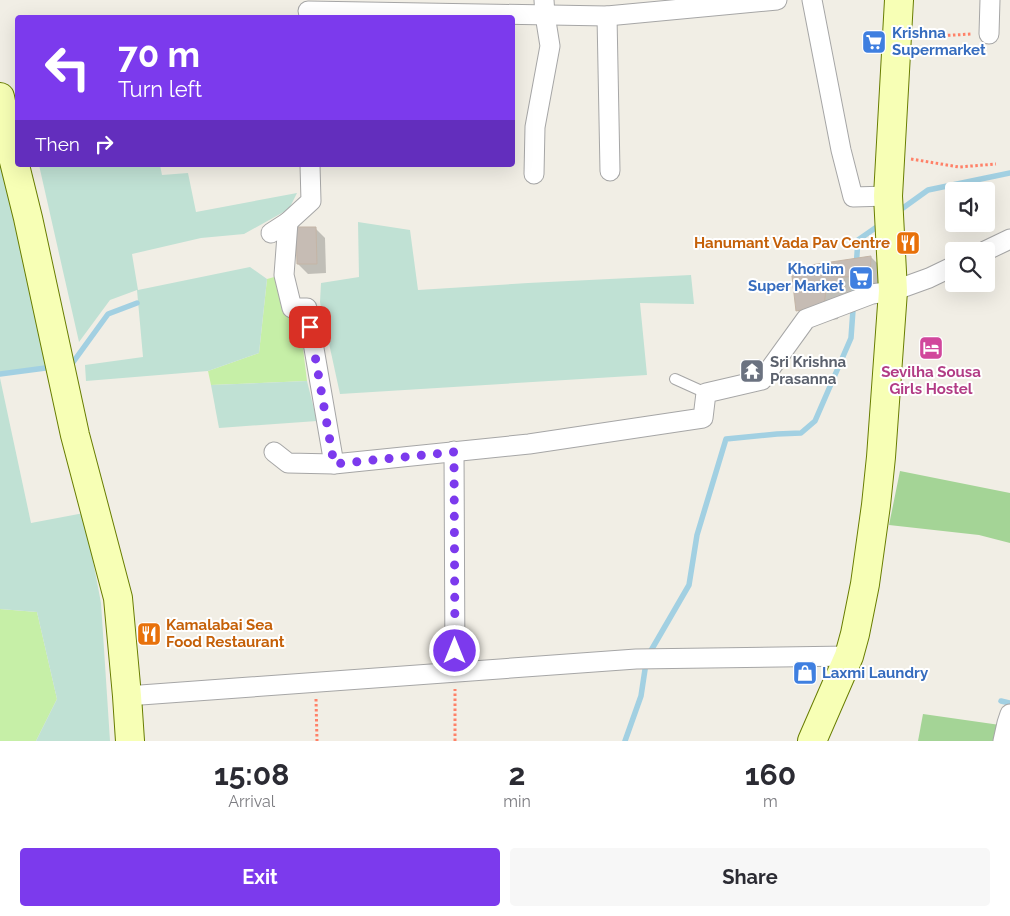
<!DOCTYPE html>
<html lang="en">
<head>
<meta charset="utf-8">
<style>
	body { margin:0; font-family:Raleway,sans-serif; background:#f7f7f7; color:#2b2b33; height:100vh; display:flex; flex-direction:column; font-size:19px; white-space:nowrap }
	* { box-sizing:border-box; margin:0 }
	p { font-size:16px; color:#7c7c81 }
	.icon { flex:none; width:28px; height:28px; fill:none; stroke:currentColor; stroke-width:2; stroke-linecap:round; stroke-linejoin:round }
	.map { position:relative; height:741px; overflow:hidden }
	.drawer { display:flex; flex-direction:column; background:#fff; flex:1 }
	.drawer>* { flex:none }
	.hud { position:absolute; left:15px; top:15px; width:500px; height:152px; border-radius:5px; box-shadow:0 5px 20px #0002; background:#7c3aed; color:#fff; overflow:hidden }
	.tools { position:absolute; left:945px; top:182px; display:grid; gap:10px }
	.tools a { display:grid; place-items:center; width:50px; height:50px; border-radius:5px; background:#fff; box-shadow:0 5px 20px #0002; font-size:25px }
	.pin { position:absolute; display:grid; place-items:center; width:42px; height:42px; color:#fff; margin:-21px; border-radius:10px; box-shadow:0 2px 8px #0006 }
	.me { position:absolute; width:55px; margin:-28px; rotate:0deg; stroke-linejoin:round; filter:drop-shadow(0 0 4px #0008) }
	.turn { display:flex; align-items:center; gap:18px; height:105px; padding:0 20px; font-size:22px }
	.turn .icon { width:65px; height:65px; stroke-width:2.5 }
	.turn b { display:block; font-size:35px; line-height:42px }
	.then { display:flex; align-items:center; height:48px; padding:0 20px; background:#0003; gap:10px; font-size:19px }
	.eta { display:flex; justify-content:space-evenly; align-items:center; height:85px; text-align:center }
	.eta b { font-size:30px; font-weight:700; line-height:35px }
	.action { display:flex; gap:10px; margin-top:auto; padding:10px 20px }
	.action a { flex:1; height:58px; border-radius:5px; background:#7c3aed; color:#fff; font-size:20px; font-weight:700; line-height:58px; text-align:center }
	.action a+a { background:#f7f7f7; color:#2b2b33 }
	.map>svg:first-child { display:block }
</style>
</head>
<body>
<div class="map">
<svg width="1010" height="741" viewBox="0 0 1010 741">
	<rect width="100%" height="100%" fill="#f1eee5"/>
	<g fill="#c6efa7">
		<polygon points="278,276 287,316 299,315 307,381 211,385 208,371 259,353 267,279"/>
		<polygon points="0,609 37,612 57,699 36,741 0,741"/>
	</g>
	<g fill="#a4d496">
		<polygon points="900,471 1010,493 1010,543 979,535 889,525"/>
		<polygon points="923,714 1000,725 997,741 918,741"/>
	</g>
	<g fill="#c0e1d4">
		<polygon points="0,157 48,366 0,375"/>
		<polygon points="39,165 160,165 162,175 188,173 196,212 297,193 289,209 244,234 201,238 132,254 138,290 250,267 267,279 259,353 208,371 86,381 85,365 143,357 137,290 110,300 79,342"/>
		<polygon points="358,222 410,230 418,290 528,283 691,275 694,304 640,303 647,375 340,394 320,302 321,283 359,277"/>
		<polygon points="0,378 31,523 84,513 101,603 110,741 36,741 57,699 37,612 0,609"/>
		<polygon points="307,381 317,421 219,428 211,385"/>
	</g>
	<g fill="#0003">
		<polygon points="315,228 325,238 326,273 308,274 298,264"/>
		<polygon points="871,257 885,271 883,289 840,304 838,319 811,324 797,310 793,270"/>
	</g>
	<g fill="none" stroke-linecap="round" stroke-linejoin="round">
		<g stroke="#a2d0e2" stroke-width="5.5">
			<polyline points="896,213 928,190 1010,173"/>
			<polyline points="69,365 71,365 108,314 137,303"/>
			<polyline points="0,374 53,367"/>
			<polyline points="649,654 689,585 697,535 726,439 777,434 801,433 815,421 851,338 858,240 881,224"/>
			<polyline points="1001,701 1010,703"/>
			<polyline points="625,741 641,696 646,663"/>
		</g>
	</g>
	<g fill="#c6bcb4" stroke="#c4b5a6">
		<polygon points="296,227 316,227 317,264 297,264"/>
		<polygon points="871,256 870,276 842,277 845,286 826,290 824,305 796,311 791,268"/>
	</g>
	<g fill="none" stroke-linecap="round" stroke-linejoin="round">
		<defs>
			<polyline id="lane" points="675,379 706,393"/>
			<g id="street">
				<polyline points="812,0 841,150 853,197 888,196"/>
				<polyline points="308,11 607,16 777,0"/>
				<polyline points="607,16 610,171"/>
				<polyline points="989,34 990,0"/>
				<polyline points="534,174 535,127 550,46 545,15 544,0"/>
				<polyline points="288,222 284,275 292,308 307,308 334,464"/>
				<polyline points="271,233 288,222 311,201 310,165"/>
				<polyline points="985,251 1010,239"/>
				<polyline points="454,451 455,671"/>
				<polyline points="274,452 288,463 334,464 529,444 703,418 706,393 762,380 806,319 872,294 893,291 929,278 954,266"/>
				<polyline points="127,696 636,659 849,656"/>
				<polyline points="1003,741 1007,723 1010,714"/>
			</g>
			<g id="secondary">
				<polyline points="0,97 9,141 28,218 75,435 118,598 127,696 130,741"/>
				<polyline points="812,741 849,656 855,634 865,584 876,505 881,457 893,291 888,196 899,0"/>
			</g>
		</defs>
		<use href="#lane" stroke="#a6a6a6" stroke-width="12"/>
		<use href="#street" stroke="#a6a6a6" stroke-width="21"/>
		<use href="#secondary" stroke="#687d00" stroke-width="30"/>
		<g stroke="#ff8168" stroke-width="3" stroke-dasharray="2.5 2.5" stroke-linecap="butt">
			<polyline points="918,37 972,34"/>
			<polyline points="911,159 959,167 996,164"/>
			<polyline points="316,699 317,741"/>
			<polyline points="455,741 455,689"/>
		</g>
		<use href="#lane" stroke="#fff" stroke-width="10"/>
		<use href="#street" stroke="#fff" stroke-width="19"/>
		<use href="#secondary" stroke="#f7ffb5" stroke-width="28"/>
	</g>
	<g fill="none" stroke-linecap="round" stroke-linejoin="round">
		<polyline stroke="#7c3aed" stroke-width="9" stroke-dasharray="0 16.2" points="310,327 334,464 454,452 455,651"/>
	</g>
	<defs>
		<symbol id="supermarket-square" viewBox="-11 -11 22 22"><rect x="-9" y="-9" width="18" height="18" rx="4" fill="#3f7fe0" stroke="#fff"/><path d="M-6-5.5h2.5l.6 2H6L4.5 2H-2.5L-4.4-4H-6ZM-1.5 3.2a1.3 1.3 0 1 0 .1 0ZM3 3.2a1.3 1.3 0 1 0 .1 0Z" fill="#fff"/></symbol>
		<symbol id="restaurant-square" viewBox="-11 -11 22 22"><rect x="-9" y="-9" width="18" height="18" rx="4" fill="#e8710a" stroke="#fff"/><path d="M-5-6h1v4h1v-4h1v4h1v-4h1v5L-1.5 .5V6h-2V.5L-5-1ZM5-6V6H3V1.5H1.5Q1.5-4 5-6Z" fill="#fff"/></symbol>
		<symbol id="hotel-square" viewBox="-11 -11 22 22"><rect x="-9" y="-9" width="18" height="18" rx="4" fill="#d1479c" stroke="#fff"/><path d="M-6-4.5h1.5V1H6V5H4.5V3h-9V5H-6ZM-4 0a1.8 1.8 0 1 1 3.6 0ZM.5 0V-2.5h3Q6-2.5 6 0Z" fill="#fff"/></symbol>
		<symbol id="temple-square" viewBox="-11 -11 22 22"><rect x="-9" y="-9" width="18" height="18" rx="4" fill="#6b7280" stroke="#fff"/><path d="M0-6L5-2H3V0L6.5 2.5H4V6H1.5V3h-3V6H-4V2.5H-6.5L-3 0V-2H-5Z" fill="#fff"/></symbol>
		<symbol id="shop-square" viewBox="-11 -11 22 22"><rect x="-9" y="-9" width="18" height="18" rx="4" fill="#3f7fe0" stroke="#fff"/><path d="M-5-2.5h2.3a2.7 3.5 0 0 1 5.4 0H5L5.5 6h-11ZM-1.5-2.5h3a1.5 2.3 0 0 0-3 0Z" fill="#fff"/></symbol>
	</defs>
	<g fill-rule="evenodd">
		<use href="#supermarket-square" x="860" y="28" width="28" height="28"/>
		<use href="#restaurant-square" x="894" y="229" width="28" height="28"/>
		<use href="#supermarket-square" x="847" y="264" width="28" height="28"/>
		<use href="#hotel-square" x="917" y="334" width="28" height="28"/>
		<use href="#temple-square" x="738" y="357" width="28" height="28"/>
		<use href="#restaurant-square" x="135" y="620" width="28" height="28"/>
		<use href="#shop-square" x="791" y="659" width="28" height="28"/>
	</g>
	<g text-anchor="middle" stroke-width="4" stroke-linejoin="round" paint-order="stroke">
		<g font-size="15" font-weight="bold" fill="#366cbe" stroke="#fff" text-anchor="start">
			<text x="892" y="38">Krishna<tspan x="892" dy="17">Supermarket</tspan></text>
			<text x="844" y="274" text-anchor="end">Khorlim<tspan x="844" dy="17">Super Market</tspan></text>
			<text x="822" y="678">Laxmi Laundry</text>
		</g>
		<g font-size="15" font-weight="bold" fill="#c56008" stroke="#fff" text-anchor="end">
			<text x="890" y="248">Hanumant Vada Pav Centre</text>
			<text x="166" y="630" text-anchor="start">Kamalabai Sea<tspan x="166" dy="17">Food Restaurant</tspan></text>
		</g>
		<g font-size="15" font-weight="bold" fill="#5b616d" stroke="#fff" text-anchor="start">
			<text x="770" y="367">Sri Krishna<tspan x="770" dy="17">Prasanna</tspan></text>
		</g>
		<g font-size="15" font-weight="bold" fill="#b23c85" stroke="#fff">
			<text x="931" y="377">Sevilha Sousa<tspan x="931" dy="17">Girls Hostel</tspan></text>
		</g>
	</g>
</svg>
<div class="tools">
<a><svg class="icon" aria-label="sound" viewBox="0 0 24 24"><path d="M4 9h4l5-4v14l-5-4H4zM17 9q2 3 0 6"/></svg></a>
<a><svg class="icon" aria-label="search" viewBox="0 0 24 24"><circle cx="10" cy="10" r="6"/><path d="M15 15l6 6"/></svg></a>
</div>
<div class="pin" style="left:310px;top:327px;background:#d93025"><svg class="icon" aria-label="arrive" viewBox="0 0 24 24"><path d="M6 21V4h12l-3 4 3 4H6"/></svg></div>
<svg class="me" style="left:455px;top:651px" viewBox="-20 -20 40 40"><circle r="17" fill="#7c3aed" stroke="#fff" stroke-width="3"/><path d="M0-11L8 9 0 5-8 9z" fill="#fff"/></svg>
<div class="hud">
<div class="turn"><svg class="icon" aria-label="left" viewBox="0 0 24 24"><path d="M17 20v-9H6M10 6l-5 5 5 5"/></svg><div><b>70 m</b>Turn left</div></div>
<div class="then">Then<svg class="icon" aria-label="right" viewBox="0 0 24 24"><path d="M7 20v-9h11M14 6l5 5-5 5"/></svg></div>
</div>
</div>
<section class="drawer">
<div class="eta">
<div><b>15:08</b><p>Arrival</p></div>
<div><b>2</b><p>min</p></div>
<div><b>160</b><p>m</p></div>
</div>
<div class="action"><a>Exit</a><a>Share</a></div>
</section>
</body>
</html>
